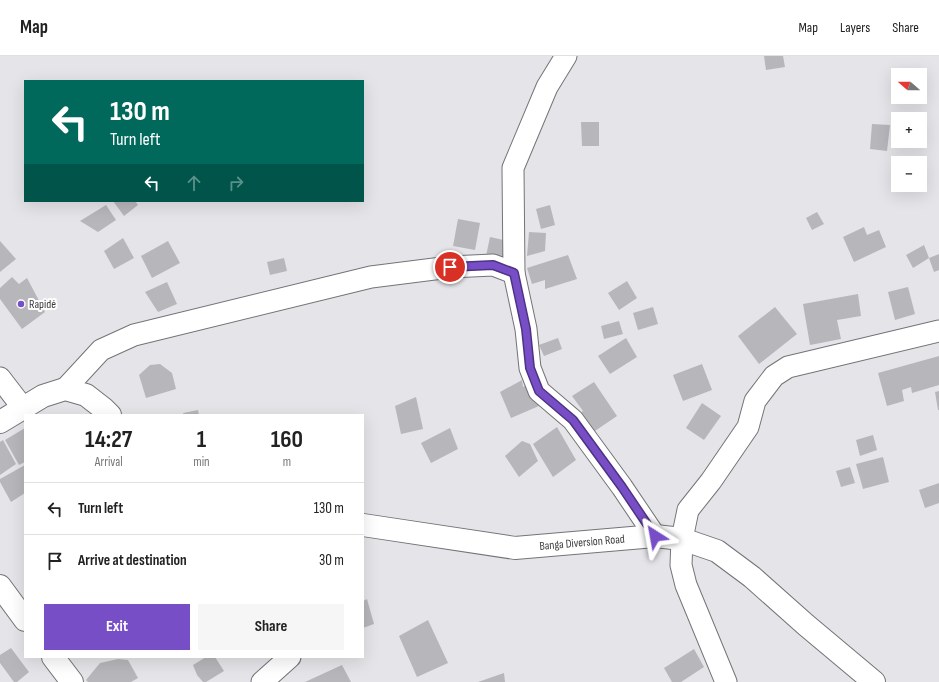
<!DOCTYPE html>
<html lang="en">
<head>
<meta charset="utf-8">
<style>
	body { margin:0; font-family:"Sofia Sans Condensed",sans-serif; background:#f6f6f6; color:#222; height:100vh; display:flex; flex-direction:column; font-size:15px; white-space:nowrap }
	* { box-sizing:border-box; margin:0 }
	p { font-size:13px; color:#767676 }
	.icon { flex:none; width:22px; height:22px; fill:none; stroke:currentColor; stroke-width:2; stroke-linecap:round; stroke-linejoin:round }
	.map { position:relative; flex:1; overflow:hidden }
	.sheet { position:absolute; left:24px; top:358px; width:340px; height:244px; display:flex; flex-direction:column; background:#fff; border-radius:0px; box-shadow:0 4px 16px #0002 }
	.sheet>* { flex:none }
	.top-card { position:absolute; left:24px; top:24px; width:340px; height:122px; border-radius:0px; box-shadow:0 4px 16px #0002; background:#00695c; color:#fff; overflow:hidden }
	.needle { width:26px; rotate:290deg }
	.controls { position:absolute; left:891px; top:12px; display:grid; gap:8px }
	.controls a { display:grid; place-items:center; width:36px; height:36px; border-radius:0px; background:#fff; box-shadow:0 4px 16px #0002; font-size:20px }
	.pin { position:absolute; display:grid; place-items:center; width:34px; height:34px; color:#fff; margin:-17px; border:2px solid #fff; border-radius:50%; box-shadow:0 1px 4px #0007 }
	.me { position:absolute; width:44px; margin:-22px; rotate:326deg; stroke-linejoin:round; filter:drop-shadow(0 0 3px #0008) }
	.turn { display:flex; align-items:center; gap:14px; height:84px; padding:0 20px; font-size:18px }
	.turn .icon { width:52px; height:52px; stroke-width:2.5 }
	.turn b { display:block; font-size:28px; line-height:34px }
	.lanes { display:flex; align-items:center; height:38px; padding:0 20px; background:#0003; justify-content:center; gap:20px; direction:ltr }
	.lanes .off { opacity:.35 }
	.eta { display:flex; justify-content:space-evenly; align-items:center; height:68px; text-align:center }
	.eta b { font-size:24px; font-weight:700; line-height:28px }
	.button { display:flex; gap:8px; margin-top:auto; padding:8px 20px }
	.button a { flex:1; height:46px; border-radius:0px; background:#784ec7; color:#fff; font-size:16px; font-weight:700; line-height:46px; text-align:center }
	.button a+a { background:#f6f6f6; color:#222 }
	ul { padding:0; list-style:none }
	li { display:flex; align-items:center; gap:12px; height:52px; padding:0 20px; border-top:1px solid #e0e0e0 }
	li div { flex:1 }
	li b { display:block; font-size:15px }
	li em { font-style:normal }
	header { display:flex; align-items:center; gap:24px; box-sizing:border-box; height:56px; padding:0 20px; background:#fff; border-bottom:1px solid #e0e0e0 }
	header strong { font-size:19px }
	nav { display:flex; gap:22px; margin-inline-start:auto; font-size:14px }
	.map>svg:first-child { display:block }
</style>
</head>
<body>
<header>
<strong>Map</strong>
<nav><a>Map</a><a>Layers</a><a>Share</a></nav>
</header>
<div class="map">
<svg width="939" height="626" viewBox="0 0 939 626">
	<rect width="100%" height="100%" fill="#e5e4e8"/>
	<g fill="#b7b7bb">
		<polygon points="764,0 783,0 785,11 766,14"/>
		<polygon points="581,66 599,66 599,90 582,90"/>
		<polygon points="872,68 890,69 887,95 870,93"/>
		<polygon points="113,145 135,145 138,149 124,160"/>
		<polygon points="106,149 116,164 98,176 80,165"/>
		<polygon points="550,149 555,169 541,173 536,153"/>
		<polygon points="817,156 824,168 812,174 806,162"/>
		<polygon points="458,163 480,167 475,194 453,190"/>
		<polygon points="864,171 867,179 879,174 886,191 854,206 843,181"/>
		<polygon points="529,176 546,177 545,195 527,200"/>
		<polygon points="490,181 508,185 504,204 486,200"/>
		<polygon points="123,182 134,202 114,213 104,195"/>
		<polygon points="0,185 16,203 0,216"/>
		<polygon points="168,185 180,207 152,222 141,200"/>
		<polygon points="924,189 929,202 939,198 939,214 934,216 929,202 913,212 906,199"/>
		<polygon points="568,199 577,223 545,233 545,224 532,228 527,212"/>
		<polygon points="284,202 287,215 270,219 267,206"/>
		<polygon points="12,221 19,228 27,222 45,256 22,273 0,243 0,232"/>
		<polygon points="627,225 637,242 619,254 608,237"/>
		<polygon points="167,226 177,248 158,256 145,236"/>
		<polygon points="908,231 915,258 895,264 888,236"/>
		<polygon points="858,238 861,260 837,264 841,283 810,289 803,248"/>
		<polygon points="653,251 658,268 638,274 633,257"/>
		<polygon points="775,251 797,278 759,308 738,280"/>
		<polygon points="619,265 623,278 604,283 601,270"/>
		<polygon points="558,282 562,293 544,300 539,289"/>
		<polygon points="626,282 637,301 610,318 598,300"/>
		<polygon points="939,300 939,329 912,337 911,331 902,334 904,345 887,350 878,317"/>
		<polygon points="160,308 172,317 176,333 146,342 139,319 150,309"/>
		<polygon points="702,308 712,334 683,345 673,319"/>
		<polygon points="522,324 523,331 531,326 539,350 511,362 500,336"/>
		<polygon points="594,326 617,360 589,379 577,359 583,355 572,340"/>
		<polygon points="939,335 939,354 938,354 935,336"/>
		<polygon points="416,341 423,373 401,378 395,350"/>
		<polygon points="702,347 721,360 704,384 686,372"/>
		<polygon points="198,354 199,359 184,359 183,357"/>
		<polygon points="557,371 576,404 553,421 533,388"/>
		<polygon points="25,372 25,406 19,409 5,384"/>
		<polygon points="450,372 458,393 431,407 421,387"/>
		<polygon points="873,379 877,394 860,400 856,384"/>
		<polygon points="3,384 16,408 0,419 0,386"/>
		<polygon points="522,385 530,388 538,405 519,421 505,400"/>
		<polygon points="883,401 889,426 863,433 856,408"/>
		<polygon points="25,409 25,437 11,446 0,426 0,423"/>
		<polygon points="850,411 855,427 841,431 836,415"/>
		<polygon points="939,427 939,447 925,452 919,434"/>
		<polygon points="367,543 374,568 363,572 363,545"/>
		<polygon points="428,564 448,607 417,621 399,580"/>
		<polygon points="11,592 29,616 17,626 14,626 0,607 0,599"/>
		<polygon points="694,593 704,611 681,626 672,626 664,612"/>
		<polygon points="206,601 215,601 224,615 206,626 203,626 197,619 193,609"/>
		<polygon points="118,603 128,604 138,622 131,626 88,626 86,624 100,607"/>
		<polygon points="342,609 351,626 305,626"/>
		<polygon points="504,617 505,626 478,626"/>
	</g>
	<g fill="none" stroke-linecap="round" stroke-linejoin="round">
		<defs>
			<g id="minor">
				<polyline points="514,217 526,273 530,312 539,335 573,364 622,431 655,480"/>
				<polyline points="0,322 23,352"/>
				<polyline points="65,333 101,294 134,279 371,221 450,211 493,209 514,217 513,112 547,31 566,0"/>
				<polyline points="262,626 290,601"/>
				<polyline points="726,626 686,529 681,509 682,483 688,454 711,425 748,371 755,345 774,320 788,311 939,275"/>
			</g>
			<g id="major">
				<polyline points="0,366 43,340 65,333 86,339 104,353 110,359"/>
				<path id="s1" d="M363,469L515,492L655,480L682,483L717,495L752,521L806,569L874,626"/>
				<polyline points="0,530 25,564"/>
				<polyline points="53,601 72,626"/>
			</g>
		</defs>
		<use href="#minor" stroke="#747477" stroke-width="23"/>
		<use href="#major" stroke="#747477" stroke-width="24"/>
		<use href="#minor" stroke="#fff" stroke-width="21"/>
		<use href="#major" stroke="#fff" stroke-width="22"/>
	</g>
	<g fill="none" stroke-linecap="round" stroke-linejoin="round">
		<defs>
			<polyline id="route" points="450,211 493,209 514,217 526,273 530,312 539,335 573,364 622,431 655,480"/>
		</defs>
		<use href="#route" stroke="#4e3381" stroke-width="10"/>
		<use href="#route" stroke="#784ec7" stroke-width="7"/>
	</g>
	<circle fill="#784ec7" stroke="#fff" stroke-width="1.5" cx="21" cy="248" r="4"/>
	<g text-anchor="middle" stroke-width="4" stroke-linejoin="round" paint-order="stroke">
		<g font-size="12" fill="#3c3c3e" stroke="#fff" text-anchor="start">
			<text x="29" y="252">Rapidé</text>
		</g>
		<g font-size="12" fill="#3c3c3e" stroke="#fff">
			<text dy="4" stroke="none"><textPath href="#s1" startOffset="221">Banga Diversion Road</textPath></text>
		</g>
	</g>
</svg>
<div class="controls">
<a><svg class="needle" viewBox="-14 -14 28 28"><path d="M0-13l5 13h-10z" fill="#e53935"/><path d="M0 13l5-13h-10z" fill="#767676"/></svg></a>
<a>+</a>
<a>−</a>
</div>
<div class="pin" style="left:450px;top:211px;background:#d93025"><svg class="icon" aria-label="arrive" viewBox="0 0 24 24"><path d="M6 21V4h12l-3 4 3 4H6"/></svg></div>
<svg class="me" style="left:655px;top:480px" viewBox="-20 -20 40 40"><path d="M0-17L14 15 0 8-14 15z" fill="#784ec7" stroke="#fff" stroke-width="4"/></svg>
<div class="top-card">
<div class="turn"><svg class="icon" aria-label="left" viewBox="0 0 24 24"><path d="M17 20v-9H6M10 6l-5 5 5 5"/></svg><div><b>130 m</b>Turn left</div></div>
<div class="lanes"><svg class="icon" aria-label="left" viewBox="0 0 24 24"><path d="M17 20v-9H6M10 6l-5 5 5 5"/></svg><svg class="icon off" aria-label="ahead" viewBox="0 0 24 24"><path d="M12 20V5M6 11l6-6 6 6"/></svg><svg class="icon off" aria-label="right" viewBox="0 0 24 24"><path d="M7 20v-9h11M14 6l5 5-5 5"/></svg></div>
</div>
<section class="sheet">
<div class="eta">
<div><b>14:27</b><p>Arrival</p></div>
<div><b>1</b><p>min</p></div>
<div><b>160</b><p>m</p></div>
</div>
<ul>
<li><svg class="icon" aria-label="left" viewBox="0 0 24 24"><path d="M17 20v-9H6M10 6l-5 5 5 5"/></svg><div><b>Turn left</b></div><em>130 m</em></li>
<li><svg class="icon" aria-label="arrive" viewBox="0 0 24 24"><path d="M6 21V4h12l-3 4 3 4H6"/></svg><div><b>Arrive at destination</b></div><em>30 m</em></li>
</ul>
<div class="button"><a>Exit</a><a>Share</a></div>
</section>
</div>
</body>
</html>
